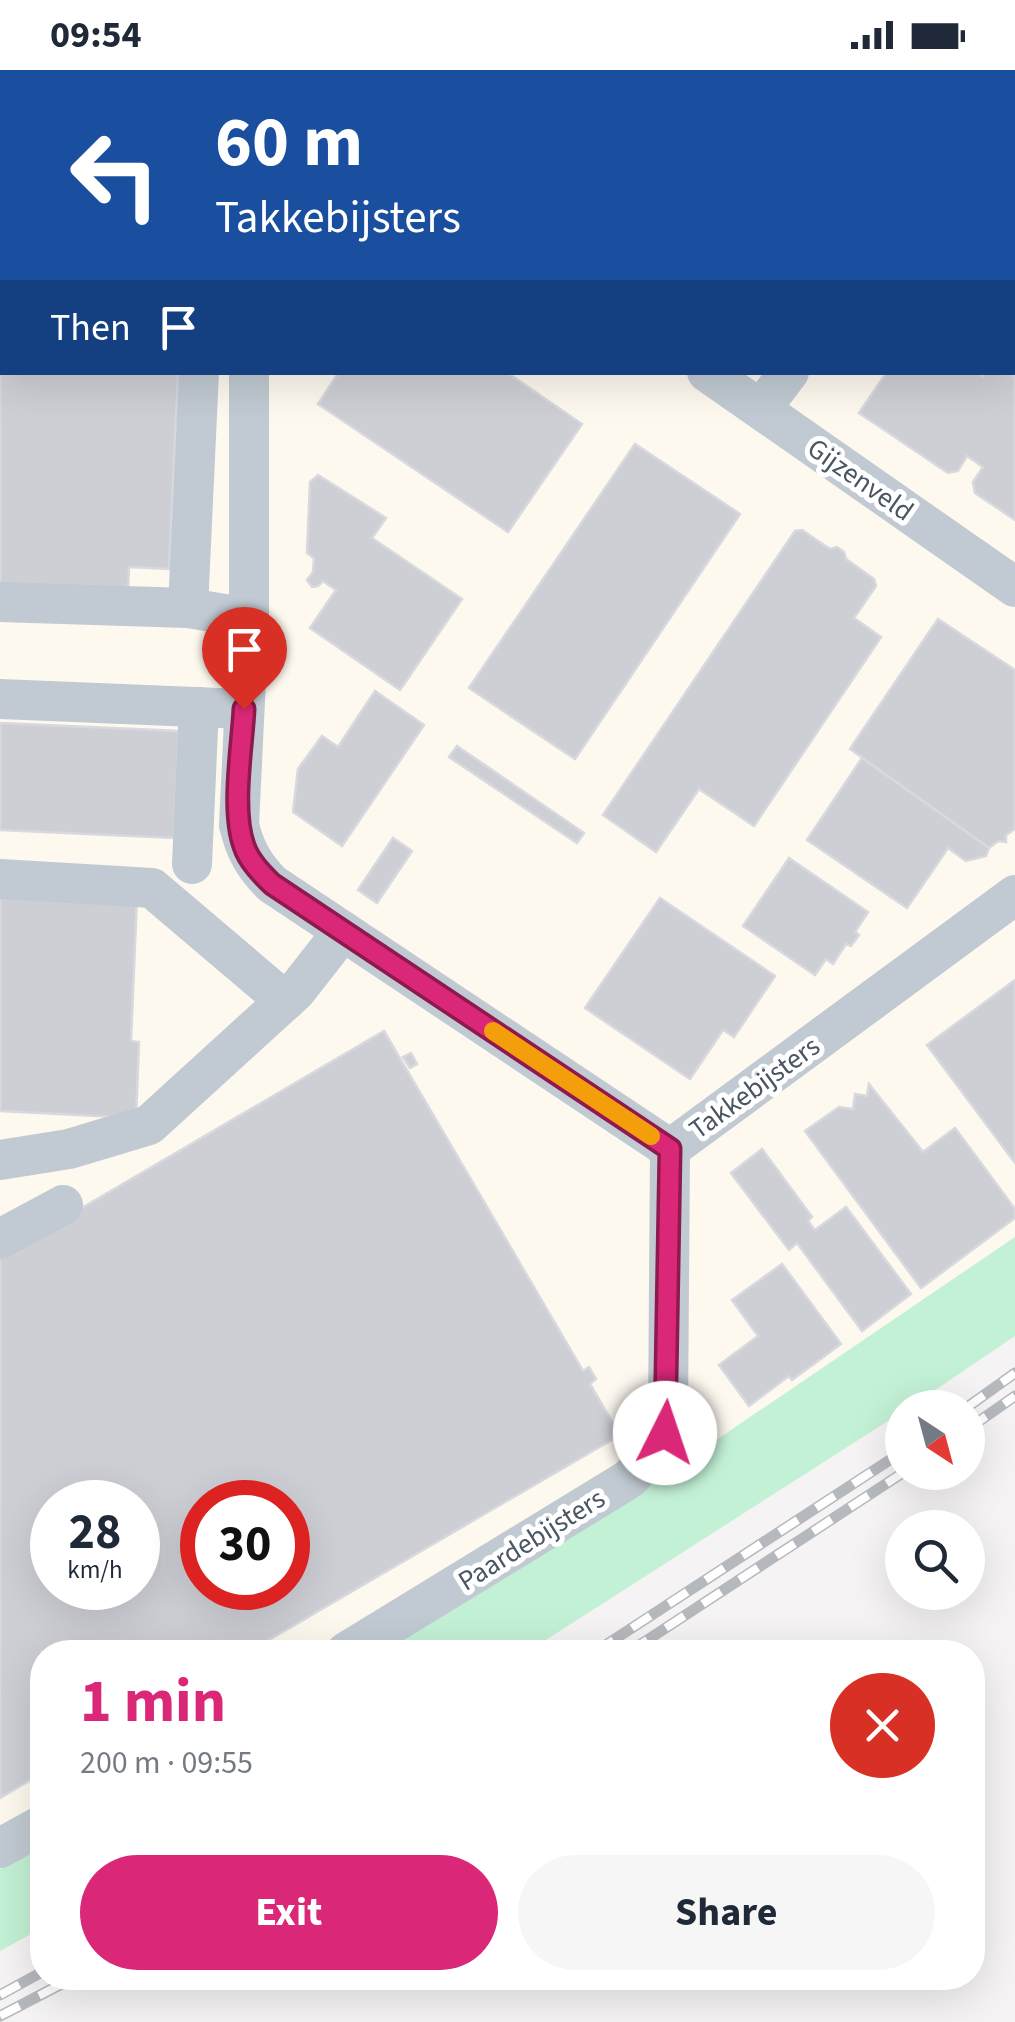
<!DOCTYPE html>
<html lang="en">
<head>
<meta charset="utf-8">
<style>
	body { margin:0; font-family:"Source Sans 3",sans-serif; background:#f6f6f7; color:#1f2937; height:100vh; display:flex; flex-direction:column; font-size:38px; white-space:nowrap }
	* { box-sizing:border-box; margin:0 }
	p { font-size:32px; color:#747a83 }
	.icon { flex:none; width:55px; height:55px; fill:none; stroke:currentColor; stroke-width:2; stroke-linecap:round; stroke-linejoin:round }
	.map { position:relative; flex:1; overflow:hidden }
	.sheet { position:absolute; left:30px; top:1570px; width:955px; height:350px; display:flex; flex-direction:column; background:#fff; border-radius:40px; box-shadow:0 10px 40px #0002 }
	.sheet>* { flex:none }
	.banner { position:absolute; left:0px; top:0px; width:1015px; height:305px; box-shadow:0 10px 40px #0002; background:#1a4fa0; color:#fff; overflow:hidden }
	.needle { width:65px; rotate:144deg }
	.tools { position:absolute; left:885px; top:1320px; display:grid; gap:20px }
	.tools a { display:grid; place-items:center; width:100px; height:100px; border-radius:50%; background:#fff; box-shadow:0 10px 40px #0002; font-size:50px }
	.speed { position:absolute; left:30px; top:1410px; display:flex; gap:20px; font-size:50px; font-weight:700; text-align:center }
	.speed>* { display:grid; place-content:center; width:130px; height:130px; border-radius:50%; background:#fff; box-shadow:0 10px 40px #0002; line-height:1 }
	.speed small { font-size:25px; font-weight:400 }
	.speed .limit { border:15px solid #d22; background:#fff; color:#111 }
	.pin { position:absolute; display:grid; place-items:center; width:85px; height:85px; color:#fff; margin:-102px -42px; border-radius:50% 50% 50% 0; rotate:-45deg; box-shadow:0 0 10px #0007 }
	.pin .icon { rotate:45deg }
	.me { position:absolute; width:110px; margin:-55px; rotate:4deg; stroke-linejoin:round; filter:drop-shadow(0 0 8px #0008) }
	.turn { display:flex; align-items:center; gap:35px; height:210px; padding:0 50px; font-size:45px }
	.turn .icon { width:130px; height:130px; stroke-width:2.5 }
	.turn b { display:block; font-size:70px; line-height:85px }
	.then { display:flex; align-items:center; height:95px; padding:0 50px; background:#0003; gap:20px; font-size:38px }
	.round { display:grid; place-items:center; flex:none; width:105px; height:105px; border-radius:52px; background:#f6f6f7 }
	.summary { display:flex; align-items:center; justify-content:space-between; height:170px; padding:0 50px }
	h1 { font-size:60px; font-weight:700; line-height:75px; color:#db2777 }
	.action { display:flex; gap:20px; margin-top:auto; padding:20px 50px }
	.action a { flex:1; height:115px; border-radius:60px; background:#db2777; color:#fff; font-size:40px; font-weight:700; line-height:115px; text-align:center }
	.action a+a { background:#f6f6f7; color:#1f2937 }
	.status { display:flex; justify-content:space-between; align-items:center; height:70px; padding:0 50px; background:#fff; direction:ltr }
	.status svg { height:28px; fill:currentColor }
	.map>svg:first-child { display:block }
</style>
</head>
<body>
<div class="status"><b>09:54</b><svg viewBox="0 0 49 12"><path d="M0 12V9h3v3zM5 12V6h3v6zM10 12V3h3v9zM15 12V0h3v12zM26 1h20v11H26zM47 4h2v5h-2z"/></svg></div>
<div class="map">
<svg width="1015" height="1952" viewBox="0 0 1015 1952">
	<rect width="100%" height="100%" fill="#f5f3f3"/>
	<path fill="#fdf9ef" fill-rule="evenodd" d="M0,0H1015V1167L654,1413L380,1582H42V1777L0,1799ZM2,2H1012V302H2ZM52,1432H138V1518H52ZM202,1432H288V1518H202Z"/>
	<g fill="#c3f1d5">
		<polygon points="1015,1167 1015,1266 910,1337 902,1338 902,1342 527,1582 380,1582 653,1413"/>
		<polygon points="42,1777 42,1858 0,1881 0,1799"/>
	</g>
	<g fill="#cdcfd5" stroke="#d7d9de" stroke-width="2.5" fill-rule="evenodd">
		<polygon points="0,0 183,0 2,2 2,82"/>
		<polygon points="393,0 607,0 605,2"/>
		<polygon points="796,0 906,0 909,2 799,2"/>
		<polygon points="0,122 2,302 176,302 178,305 169,499 129,497 128,523 0,517"/>
		<polygon points="1012,149 1015,151 1015,308 1008,302 1012,302"/>
		<polygon points="339,302 506,302 582,354 508,462 318,334"/>
		<polygon points="887,302 977,302 983,307 987,302 1008,302 1015,308 1015,450 975,423 973,412 983,397 967,386 958,401 948,403 859,343"/>
		<polygon points="635,374 740,444 575,689 469,618"/>
		<polygon points="318,405 386,448 372,468 462,529 400,620 310,558 336,520 323,511 318,516 312,517 307,510 313,502 314,488 307,483 310,412"/>
		<polygon points="802,460 830,479 837,477 844,482 846,489 874,509 876,516 854,548 881,567 754,756 699,719 656,782 603,745 795,461"/>
		<polygon points="938,549 1015,600 1015,759 1006,765 1006,772 998,771 989,778 850,679"/>
		<polygon points="375,621 424,655 342,776 293,742 298,699 322,666 338,677"/>
		<polygon points="0,653 179,661 174,768 0,760"/>
		<polygon points="457,676 584,763 577,773 449,687"/>
		<polygon points="862,688 989,778 986,786 966,791 948,778 907,838 807,770"/>
		<polygon points="393,768 412,781 377,833 358,820"/>
		<polygon points="789,788 868,842 855,862 859,865 851,876 846,874 833,894 826,889 815,905 743,856"/>
		<polygon points="0,819 137,826 131,971 139,972 136,1048 0,1041"/>
		<polygon points="660,828 775,906 734,967 723,960 690,1009 585,938"/>
		<polygon points="1015,910 1015,1093 927,975"/>
		<path d="M384,961L583,1301L589,1297L596,1309L590,1314L620,1365L248,1582H42V1703L0,1728V1186ZM52,1432H138V1518H52ZM202,1432H288V1518H202Z"/>
		<polygon points="411,983 417,994 410,998 403,987"/>
		<polygon points="869,1014 923,1082 955,1058 1015,1139 1015,1148 921,1218 805,1061 839,1037 853,1039 855,1024 867,1026"/>
		<polygon points="762,1079 812,1147 808,1151 815,1160 846,1137 911,1224 862,1261 797,1173 789,1180 731,1103"/>
		<polygon points="782,1194 841,1274 792,1310 789,1306 749,1336 719,1295 758,1266 732,1230"/>
	</g>
	<g fill="none" stroke-linecap="round" stroke-linejoin="round">
		<g stroke="#c1cad2" stroke-width="40">
			<polyline points="375,0 375,2"/>
			<polyline points="289,2 291,0"/>
			<polyline points="710,2 712,0"/>
			<polyline points="1012,23 1015,20"/>
			<polyline points="0,109 2,109"/>
			<path d="M249,302V548L239,755C245,780 254,796 272,814L670,1079L1015,825"/>
			<polyline points="707,302 1015,517"/>
			<polyline points="761,339 789,302"/>
			<polyline points="0,532 188,538 249,548"/>
			<polyline points="188,538 199,302"/>
			<polyline points="0,629 244,639"/>
			<polyline points="192,794 199,637"/>
			<polyline points="0,809 152,818 285,931"/>
			<polyline points="0,1090 69,1079 149,1055 296,921 343,861"/>
			<polyline points="0,1169 63,1135"/>
			<polyline points="346,1582 629,1409 658,1377 668,1347 670,1079"/>
			<polyline points="0,1778 42,1755"/>
		</g>
		<defs>
			<g id="rail">
				<polyline points="966,1338 1015,1303"/>
				<polyline points="968,1359 1015,1326"/>
				<polyline points="595,1582 902,1382"/>
				<polyline points="629,1582 904,1402"/>
				<polyline points="0,1925 42,1902"/>
				<polyline points="0,1946 73,1908"/>
			</g>
		</defs>
		<use href="#rail" stroke="#b5b8bd" stroke-width="11"/>
		<use href="#rail" stroke="#fff" stroke-width="8" stroke-dasharray="22" stroke-linecap="butt"/>
	</g>
	<g fill="none" stroke-linecap="round" stroke-linejoin="round">
		<defs>
			<path id="route" d="M244,639C242,678 231,740 244,776C249,791 261,803 272,814L670,1079L665,1363"/>
		</defs>
		<use href="#route" stroke="#8e194d" stroke-width="25"/>
		<use href="#route" stroke="#db2777" stroke-width="18"/>
		<polyline stroke="#f59e0b" stroke-width="18" points="493,961 651,1066"/>
	</g>
	<g text-anchor="middle" stroke-width="10" stroke-linejoin="round" paint-order="stroke">
		<g font-size="28" fill="#4a5661" stroke="#fff">
			<text transform="translate(861 409) rotate(35)" y="10">Gijzenveld</text>
			<text transform="translate(754 1017) rotate(-36)" y="10">Takkebijsters</text>
			<text transform="translate(531 1469) rotate(-32)" y="10">Paardebijsters</text>
		</g>
	</g>
</svg>
<div class="tools">
<a><svg class="needle" viewBox="-14 -14 28 28"><path d="M0-13l5 13h-10z" fill="#e53935"/><path d="M0 13l5-13h-10z" fill="#747a83"/></svg></a>
<a><svg class="icon" aria-label="search" viewBox="0 0 24 24"><circle cx="10" cy="10" r="6"/><path d="M15 15l6 6"/></svg></a>
</div>
<div class="speed"><div>28<small>km/h</small></div><div class="limit">30</div></div>
<div class="pin" style="left:244px;top:639px;background:#d93025"><svg class="icon" aria-label="arrive" viewBox="0 0 24 24"><path d="M6 21V4h12l-3 4 3 4H6"/></svg></div>
<svg class="me" style="left:665px;top:1363px" viewBox="-20 -20 40 40"><circle r="19" fill="#fff"/><path d="M0-13L10 11 0 6-10 11z" fill="#db2777"/></svg>
<div class="banner">
<div class="turn"><svg class="icon" aria-label="left" viewBox="0 0 24 24"><path d="M17 20v-9H6M10 6l-5 5 5 5"/></svg><div><b>60 m</b>Takkebijsters</div></div>
<div class="then">Then<svg class="icon" aria-label="arrive" viewBox="0 0 24 24"><path d="M6 21V4h12l-3 4 3 4H6"/></svg></div>
</div>
<section class="sheet">
<div class="summary"><div><h1>1 min</h1><p>200 m · 09:55</p></div><a class="round" style="background:#d93025;color:#fff"><svg class="icon" aria-label="close" viewBox="0 0 24 24"><path d="M6 6l12 12M18 6L6 18"/></svg></a></div>
<div class="action"><a>Exit</a><a>Share</a></div>
</section>
</div>
</body>
</html>
